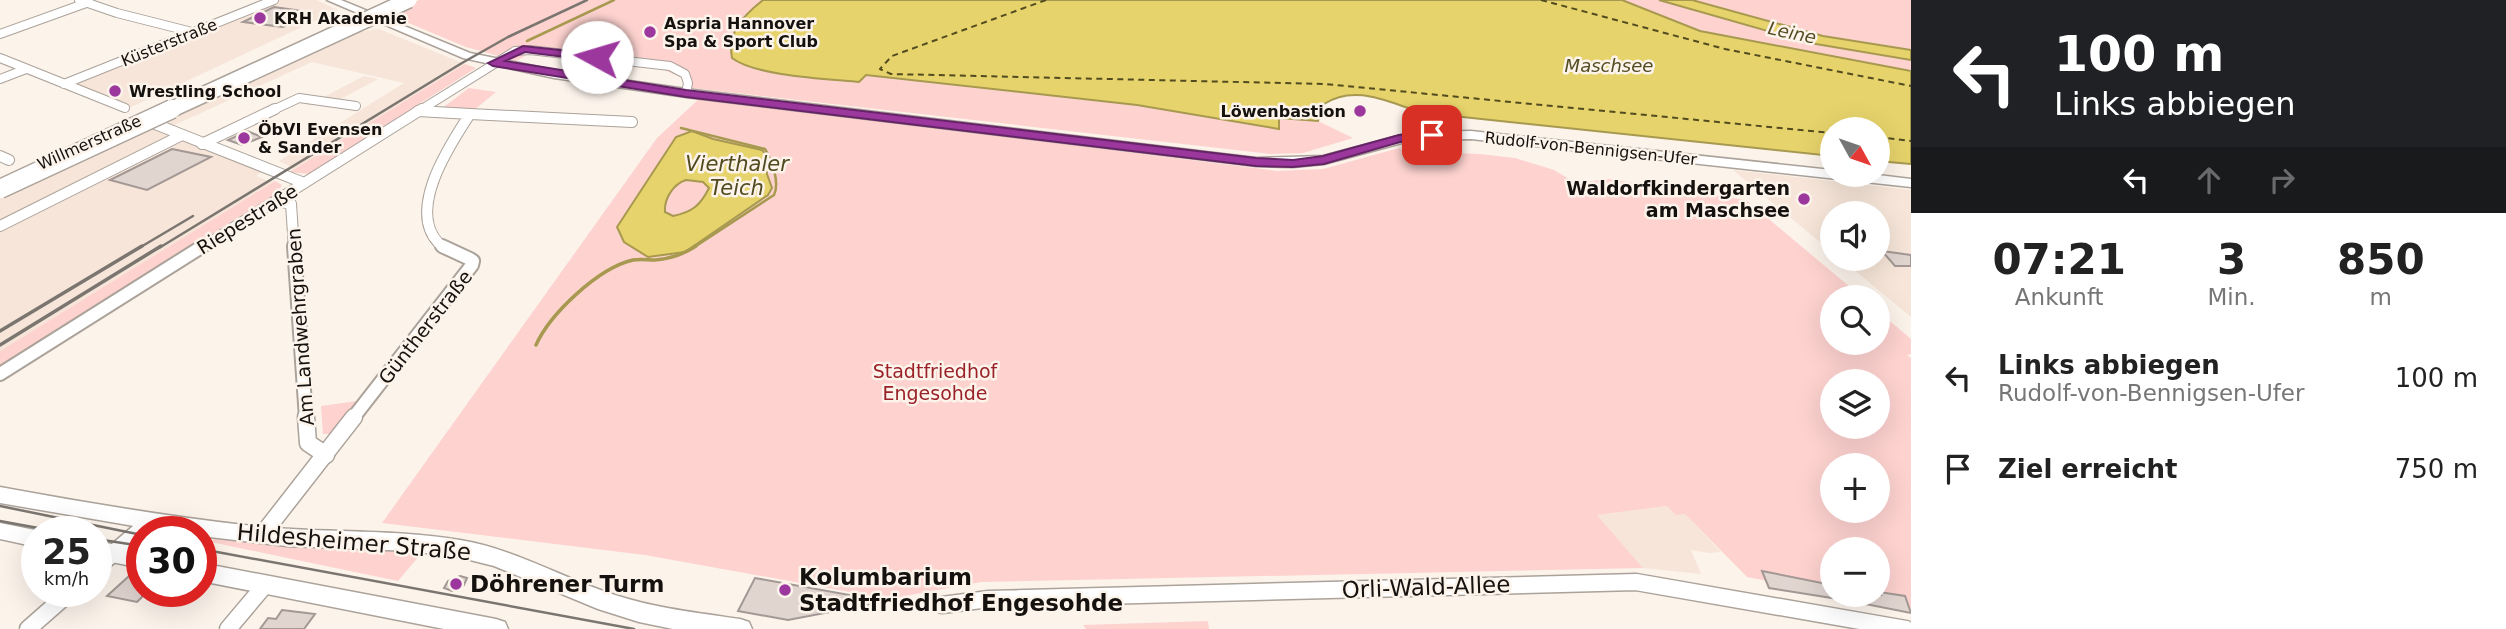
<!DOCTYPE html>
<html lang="de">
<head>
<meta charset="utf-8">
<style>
	body { margin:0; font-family:"DejaVu Sans",sans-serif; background:#f6f6f6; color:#222; height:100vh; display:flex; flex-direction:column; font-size:26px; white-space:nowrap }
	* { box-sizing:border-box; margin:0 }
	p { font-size:23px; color:#767676 }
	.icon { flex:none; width:38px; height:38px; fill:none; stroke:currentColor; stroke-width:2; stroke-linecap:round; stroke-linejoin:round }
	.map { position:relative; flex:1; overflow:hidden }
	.details { display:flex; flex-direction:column; background:#fff; width:595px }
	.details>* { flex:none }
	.top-card { background:#202124; color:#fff; overflow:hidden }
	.needle { width:46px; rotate:130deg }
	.tools { position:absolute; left:1820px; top:117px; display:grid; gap:14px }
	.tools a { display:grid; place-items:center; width:70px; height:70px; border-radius:50%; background:#fff; box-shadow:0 7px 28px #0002; font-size:35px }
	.speed { position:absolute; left:21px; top:516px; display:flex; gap:14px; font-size:35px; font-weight:700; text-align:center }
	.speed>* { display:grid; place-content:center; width:91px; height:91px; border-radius:50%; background:#fff; box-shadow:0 7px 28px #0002; line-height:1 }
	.speed small { font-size:18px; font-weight:400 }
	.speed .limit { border:10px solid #d22; background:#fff; color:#111 }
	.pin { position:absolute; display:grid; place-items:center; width:60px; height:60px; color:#fff; margin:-30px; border-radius:14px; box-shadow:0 4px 10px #0006 }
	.me { position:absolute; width:77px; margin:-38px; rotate:276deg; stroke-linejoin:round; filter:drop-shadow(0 0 5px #0008) }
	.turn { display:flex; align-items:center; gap:24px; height:147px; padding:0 28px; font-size:32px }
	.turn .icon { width:91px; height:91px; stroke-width:2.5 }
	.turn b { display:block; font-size:49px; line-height:60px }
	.lanes { display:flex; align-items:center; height:66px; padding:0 28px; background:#0003; justify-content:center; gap:35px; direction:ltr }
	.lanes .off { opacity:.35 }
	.eta { display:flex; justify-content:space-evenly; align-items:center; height:119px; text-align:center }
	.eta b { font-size:42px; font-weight:700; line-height:49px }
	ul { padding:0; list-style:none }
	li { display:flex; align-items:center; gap:21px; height:91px; padding:0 28px }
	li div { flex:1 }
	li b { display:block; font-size:26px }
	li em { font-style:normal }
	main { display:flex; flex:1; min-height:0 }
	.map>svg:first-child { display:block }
</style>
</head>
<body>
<main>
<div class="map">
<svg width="1911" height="629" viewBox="0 0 1911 629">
	<rect width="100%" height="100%" fill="#fcf3eb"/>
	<g fill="#f6e5d8">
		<polygon points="274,0 316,0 338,10 127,109 64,84"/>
		<polygon points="379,29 465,64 290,172 293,168 279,161 404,83 312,62 168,128 261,172 256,176 271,182 275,181 0,351 0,183 355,33"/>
		<polygon points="364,76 378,79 339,100 324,97"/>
		<polygon points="1733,170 1911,190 1911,317 1841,259 1878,259 1878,214 1832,214 1832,252"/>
		<polygon points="1668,506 1684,513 1721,552 1709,553 1691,550 1701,574 1643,568 1597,515"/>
	</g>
	<g fill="#fdd2cf" fill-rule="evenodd">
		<polygon points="419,0 763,0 739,22 730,39 737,62 752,67 859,82 866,75 1136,105 1278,129 1279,118 1318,121 1353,138 1303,153 1271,154 684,87 683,78 659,68 532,52 516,61 466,47 387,14"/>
		<polygon points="1622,0 1911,0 1911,71 1700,31"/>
		<polygon points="465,64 476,68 309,174 290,172"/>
		<polygon points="469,88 496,92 474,110 441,109"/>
		<path d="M700,98L1277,171L1323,169L1399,148L1424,161L1458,153L1479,154L1515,158L1554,170L1576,183L1609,179L1746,200L1862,297L1832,298V343H1878V311L1911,339V354L1907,355L1911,358V608L1841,595H1878V550H1832V593L1747,577L1685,514L1676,515L1667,506L1597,515L1643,568L981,582L889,599L645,555L382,523L657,138ZM1832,382H1878V427H1832ZM1832,466H1878V511H1832Z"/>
		<polygon points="275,181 282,185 276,194 0,365 0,351"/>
		<polygon points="357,401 331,434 323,434 321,406"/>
		<polygon points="214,539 425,549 398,581 211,542"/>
		<polygon points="1208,621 1209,629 1086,629 1083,625"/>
	</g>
	<g fill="#e6d36b" stroke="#a7994f" stroke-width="2" fill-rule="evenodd">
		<path d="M763,0H1622L1700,31L1911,71V164L1878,161V130H1832V156L1425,113C1394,106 1358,82 1324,104L1318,121L1279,118V129L1137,105L866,75L859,82C828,79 755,76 732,58C727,32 743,16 763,0Z"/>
		<polygon points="1659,0 1692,0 1823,36 1911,50 1911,60 1810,43"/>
		<path d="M692,131L713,139L762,150L767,156V174L772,188L768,195L685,252L648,257L624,242L617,227L676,137ZM686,180L703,182L709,188C700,206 692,212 673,216L665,212C664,199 673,184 686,180Z"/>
	</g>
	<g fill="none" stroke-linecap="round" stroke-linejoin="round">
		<g stroke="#a7994f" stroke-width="2.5">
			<polyline points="527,41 614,0"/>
			<path d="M681,128L765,149C772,161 780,182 774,195L693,248"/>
		</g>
		<path stroke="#a7994f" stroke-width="3.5" d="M536,345C550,314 598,268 633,260C640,259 648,260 655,260C669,259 684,254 696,246"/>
		<g stroke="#534b20" stroke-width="2" stroke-dasharray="6 4.5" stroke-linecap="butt">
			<polyline points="1046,0 892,56 880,69 891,74 1325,84 1832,133"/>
			<polyline points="1541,0 1725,49 1911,86"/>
			<polyline points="1878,137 1911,141"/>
		</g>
	</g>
	<g fill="#e1d5d0" stroke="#a39894" stroke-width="2">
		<polygon points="274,7 295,10 311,13 283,27 243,22"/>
		<polygon points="247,131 262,137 242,145 228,140"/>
		<polygon points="172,149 211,157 147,190 110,180"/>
		<polygon points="1882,251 1911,255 1911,266 1895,266"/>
		<polygon points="1762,571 1832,585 1832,598 1769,588"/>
		<polygon points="129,576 142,578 142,597 137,602 107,596"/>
		<polygon points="460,576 467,578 464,585 452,591 444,588 448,581"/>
		<polygon points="755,578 883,601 883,602 788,620 738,611"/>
		<polygon points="1879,592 1905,596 1911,613 1845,600 1845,595 1881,595"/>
		<polygon points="282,610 315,614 304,629 260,629 268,618 276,619"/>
	</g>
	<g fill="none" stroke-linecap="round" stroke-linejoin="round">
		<defs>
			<g id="street-far3">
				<polyline points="79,0 117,13 192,32"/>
				<polyline points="0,34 89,2"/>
				<polyline points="0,58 125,108"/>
				<polyline points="0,79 26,69"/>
				<polyline points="64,84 274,0"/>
				<polyline points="271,111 299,98 356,106"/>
				<polyline points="418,111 421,111"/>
				<polyline points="419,111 515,51 530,50 670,66 685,74 688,83 686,93"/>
			</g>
			<g id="street-far2">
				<path d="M418,111L470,114C449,146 402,216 444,248"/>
				<polyline points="470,114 632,122"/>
				<polyline points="145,120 304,183"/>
				<polyline points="202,144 275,109"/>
				<polyline points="0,156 9,160"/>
				<polyline points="277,201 291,204 294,248"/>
				<polyline points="0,226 182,135"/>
				<polyline points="201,248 422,109"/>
			</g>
			<g id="street-far1">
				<polyline points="294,246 306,418"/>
				<polyline points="0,374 203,246"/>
				<polyline points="353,418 472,265 473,261 470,259 442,246"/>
			</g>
			<g id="street">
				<polyline points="306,417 308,443 326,455"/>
				<polyline points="262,535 354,417"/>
				<polyline points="96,568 150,522"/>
				<polyline points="942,605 989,599 1636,582 1906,629"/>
				<polyline points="28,629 70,592"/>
				<polyline points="228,629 265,585"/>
			</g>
			<g id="secondary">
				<polygon points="327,0 341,0 470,53 554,70 686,89 1256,158 1323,156 1413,132 1471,131 1832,170 1832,175 1878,175 1911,179 1911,187 1471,139 1413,140 1324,164 1293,167 1256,166 686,97 554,78 463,58"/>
				<path d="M0,487C87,503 175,518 263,527C329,533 395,529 460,540C515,549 562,578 615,595C655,608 698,613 740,619L749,622L752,629H673L639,622L598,609L494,566L462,558L412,551L287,546L201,536V532L163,531L0,503Z"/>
				<polygon points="0,523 45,532 37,532 37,547 0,539"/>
				<polygon points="96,541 142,550 142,568 96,559"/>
				<polygon points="201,563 496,619 505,622 508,629 444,629 201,581"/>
			</g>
		</defs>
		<use href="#street-far3" stroke="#aba29a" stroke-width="10"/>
		<use href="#street-far2" stroke="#aba29a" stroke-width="12"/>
		<use href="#street-far1" stroke="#aba29a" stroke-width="16"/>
		<use href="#street" stroke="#aba29a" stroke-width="19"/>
		<use href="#secondary" stroke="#aba29a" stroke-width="3"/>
		<use href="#street-far3" stroke="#fff" stroke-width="8"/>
		<use href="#street-far2" stroke="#fff" stroke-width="10"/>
		<use href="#street-far1" stroke="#fff" stroke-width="12"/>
		<use href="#street" stroke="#fff" stroke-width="16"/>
		<use href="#secondary" fill="#fff" fill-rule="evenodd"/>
		<g stroke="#7b7570" stroke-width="2.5">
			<polyline points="0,506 142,535"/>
			<polyline points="0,521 60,532"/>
			<polyline points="96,539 142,546"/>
			<polyline points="201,549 634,629"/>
		</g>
		<g stroke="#7b7570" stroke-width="2.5">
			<polyline points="139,248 193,216"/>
			<polyline points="159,248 462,63 508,37 587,0"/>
		</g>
		<g stroke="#7b7570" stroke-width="3.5">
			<polyline points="0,331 142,246"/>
			<polyline points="0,345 161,246"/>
		</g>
		<defs>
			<polyline id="highway-bridge-far1" points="168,111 409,0"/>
			<polyline id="highway-bridge" points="0,189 172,109"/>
		</defs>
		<use href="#highway-bridge-far1" stroke="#aba29a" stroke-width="18" stroke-linecap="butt"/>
		<use href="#highway-bridge" stroke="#aba29a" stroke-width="21" stroke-linecap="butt"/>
		<use href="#highway-bridge-far1" stroke="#fff" stroke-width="15"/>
		<use href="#highway-bridge" stroke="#fff" stroke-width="18"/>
	</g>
	<polygon fill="#9c389d" stroke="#652466" stroke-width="2" points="523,46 597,54 602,57 597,61 525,52 505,61 686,90 1256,158 1293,160 1323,156 1399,135 1432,131 1438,135 1432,138 1400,142 1324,164 1293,167 1256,166 686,97 493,66 488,63"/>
	<g fill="#9c389d" stroke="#fcf3eb" stroke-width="2.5">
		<circle cx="260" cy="18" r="7"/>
		<circle cx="650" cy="32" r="7"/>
		<circle cx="115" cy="91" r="7"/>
		<circle cx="1360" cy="111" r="7"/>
		<circle cx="244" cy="138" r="7"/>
		<circle cx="1804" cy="199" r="7"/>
		<circle cx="456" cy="584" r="7"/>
		<circle cx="785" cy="590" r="7"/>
	</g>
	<g text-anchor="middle" stroke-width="5" stroke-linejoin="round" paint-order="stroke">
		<g font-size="16" font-weight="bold" fill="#14110e" stroke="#fcf3eb" text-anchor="start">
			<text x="274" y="24">KRH Akademie</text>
			<text x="664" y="29">Aspria Hannover<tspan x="664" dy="18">Spa &amp; Sport Club</tspan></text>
			<text x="129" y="97">Wrestling School</text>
			<text x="1346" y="117" text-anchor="end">Löwenbastion</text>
			<text x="258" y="135">ÖbVI Evensen<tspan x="258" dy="18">&amp; Sander</tspan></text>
		</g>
		<g font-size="16" fill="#14110e" stroke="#fcf3eb">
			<text transform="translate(169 42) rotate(-22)" y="6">Küsterstraße</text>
			<text transform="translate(89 142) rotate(-24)" y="6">Willmerstraße</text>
			<text transform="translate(1591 148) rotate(6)" y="6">Rudolf-von-Bennigsen-Ufer</text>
		</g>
		<g font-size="18" font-style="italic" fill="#534b20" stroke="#fcf3eb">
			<text transform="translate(1792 33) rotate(12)" y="6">Leine</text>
			<text x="1609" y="72">Maschsee</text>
		</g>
		<g font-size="19" font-weight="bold" fill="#14110e" stroke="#fcf3eb" text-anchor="end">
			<text x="1790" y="195">Waldorfkindergarten<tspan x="1790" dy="22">am Maschsee</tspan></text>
		</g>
		<g font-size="19" fill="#14110e" stroke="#fcf3eb">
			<text transform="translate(247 219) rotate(-32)" y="7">Riepestraße</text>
			<text transform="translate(300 327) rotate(-94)" y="7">Am Landwehrgraben</text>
			<text transform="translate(425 327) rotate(-52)" y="7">Güntherstraße</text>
		</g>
		<g font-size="19" fill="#9a2127" stroke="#fcf3eb">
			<text x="935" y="378">Stadtfriedhof<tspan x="935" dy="22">Engesohde</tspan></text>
		</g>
		<g font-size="21" font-style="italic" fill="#534b20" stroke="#fcf3eb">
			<text x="737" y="171">Vierthaler<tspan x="737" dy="24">Teich</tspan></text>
		</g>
		<g font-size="23" fill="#14110e" stroke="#fcf3eb">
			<text transform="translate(354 542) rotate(5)" y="8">Hildesheimer Straße</text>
			<text transform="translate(1426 587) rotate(-2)" y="8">Orli-Wald-Allee</text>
		</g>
		<g font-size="23" font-weight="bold" fill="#14110e" stroke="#fcf3eb" text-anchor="start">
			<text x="799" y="585">Kolumbarium<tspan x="799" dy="26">Stadtfriedhof Engesohde</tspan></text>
			<text x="470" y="592">Döhrener Turm</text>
		</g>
	</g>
</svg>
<div class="tools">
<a><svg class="needle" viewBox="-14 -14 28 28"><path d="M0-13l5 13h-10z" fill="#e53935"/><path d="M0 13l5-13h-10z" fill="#767676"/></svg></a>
<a><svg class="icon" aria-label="sound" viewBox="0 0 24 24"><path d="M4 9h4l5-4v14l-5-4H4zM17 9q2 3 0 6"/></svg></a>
<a><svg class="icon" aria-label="search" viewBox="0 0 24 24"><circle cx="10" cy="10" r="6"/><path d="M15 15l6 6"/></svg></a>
<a><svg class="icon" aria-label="layers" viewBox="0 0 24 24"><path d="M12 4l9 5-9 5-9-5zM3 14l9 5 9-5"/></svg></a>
<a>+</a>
<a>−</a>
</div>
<div class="speed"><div>25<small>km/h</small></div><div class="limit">30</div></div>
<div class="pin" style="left:1432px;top:135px;background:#d93025"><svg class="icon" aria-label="arrive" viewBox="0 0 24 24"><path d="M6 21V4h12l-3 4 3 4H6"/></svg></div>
<svg class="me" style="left:597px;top:57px" viewBox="-20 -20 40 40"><circle r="19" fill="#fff"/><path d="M0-13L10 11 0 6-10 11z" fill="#9c389d"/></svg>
</div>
<section class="details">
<div class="top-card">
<div class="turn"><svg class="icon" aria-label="left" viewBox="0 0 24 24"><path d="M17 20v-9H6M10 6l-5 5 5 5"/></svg><div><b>100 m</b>Links abbiegen</div></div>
<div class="lanes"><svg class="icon" aria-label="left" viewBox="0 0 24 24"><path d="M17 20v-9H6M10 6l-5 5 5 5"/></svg><svg class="icon off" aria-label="ahead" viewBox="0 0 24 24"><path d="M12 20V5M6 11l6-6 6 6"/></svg><svg class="icon off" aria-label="right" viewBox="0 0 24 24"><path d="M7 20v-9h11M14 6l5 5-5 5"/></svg></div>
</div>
<div class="eta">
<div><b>07:21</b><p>Ankunft</p></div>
<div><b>3</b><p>Min.</p></div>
<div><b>850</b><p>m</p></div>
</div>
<ul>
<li><svg class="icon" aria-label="left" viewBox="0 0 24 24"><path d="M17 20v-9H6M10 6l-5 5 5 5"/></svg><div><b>Links abbiegen</b><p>Rudolf-von-Bennigsen-Ufer</p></div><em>100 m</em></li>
<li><svg class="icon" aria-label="arrive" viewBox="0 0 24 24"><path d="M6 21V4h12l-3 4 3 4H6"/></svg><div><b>Ziel erreicht</b></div><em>750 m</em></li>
</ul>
</section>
</main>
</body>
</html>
